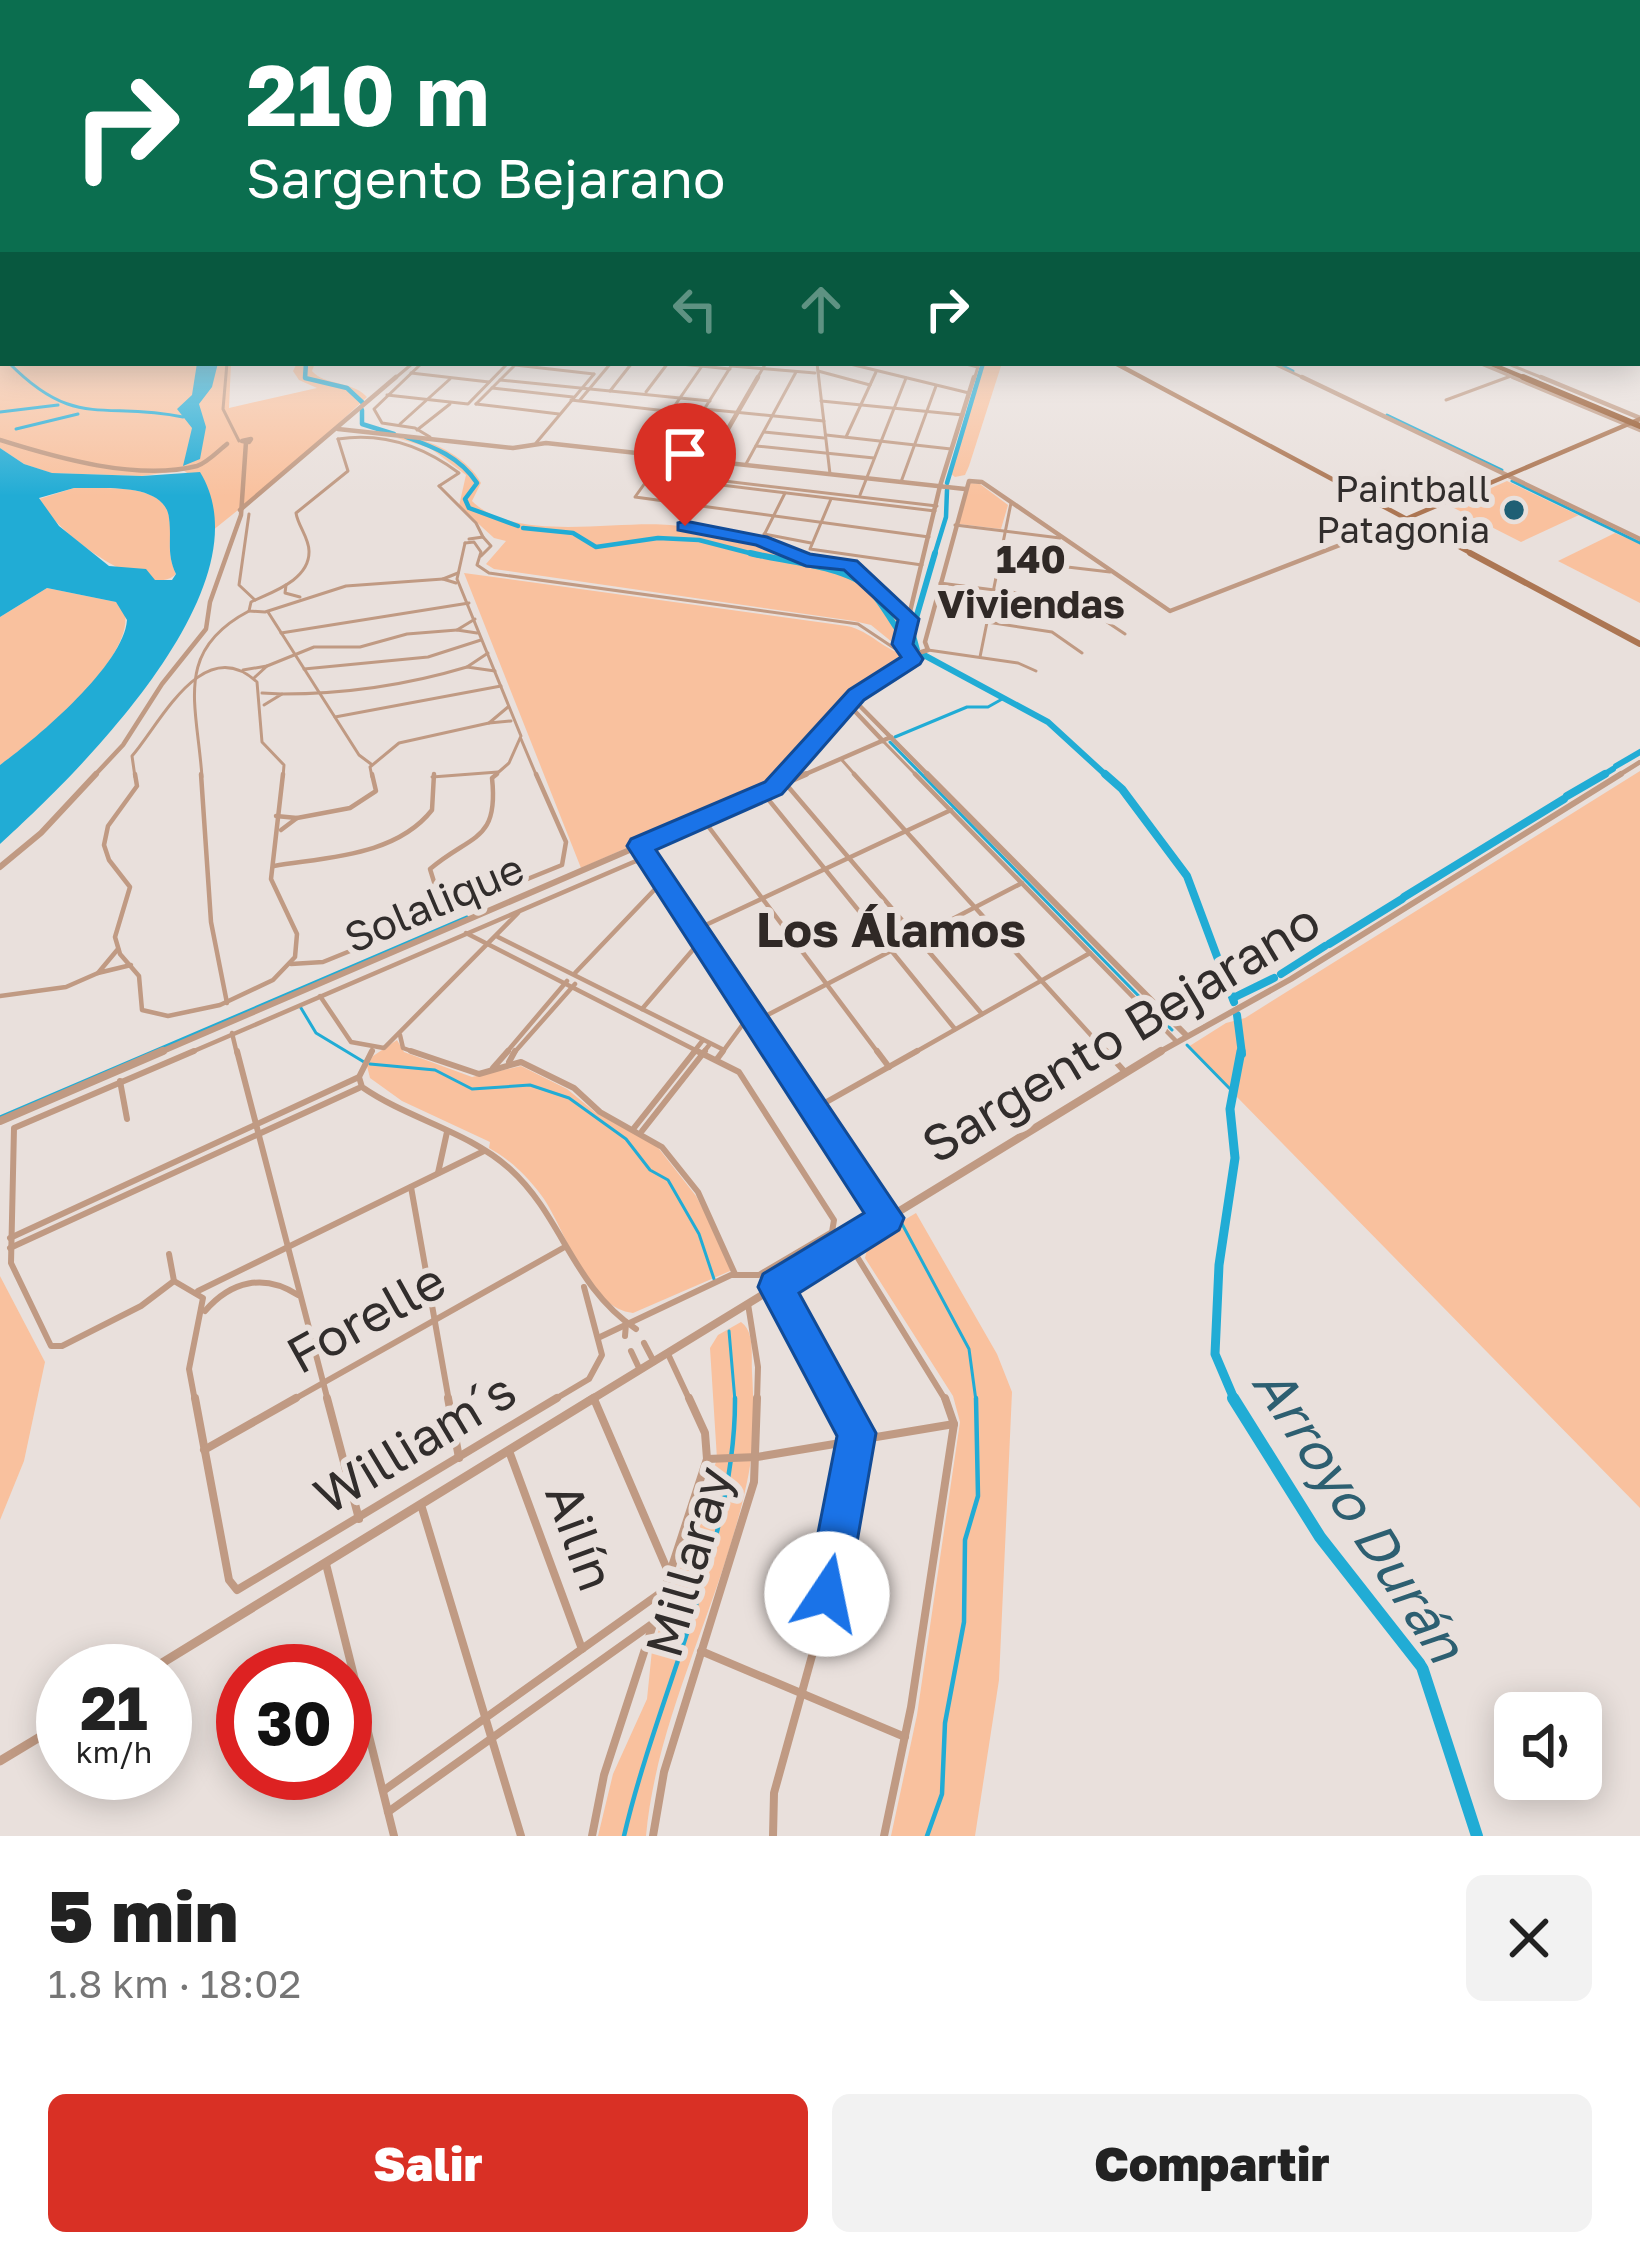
<!DOCTYPE html>
<html lang="es">
<head>
<meta charset="utf-8">
<style>
	body { margin:0; font-family:"Golos Text",sans-serif; background:#f2f2f2; color:#222; height:100vh; display:flex; flex-direction:column; font-size:45px; white-space:nowrap }
	* { box-sizing:border-box; margin:0 }
	p { font-size:39px; color:#767676 }
	.icon { flex:none; width:66px; height:66px; fill:none; stroke:currentColor; stroke-width:2; stroke-linecap:round; stroke-linejoin:round }
	.map { position:relative; height:1836px; overflow:hidden }
	.sheet { display:flex; flex-direction:column; background:#fff; flex:1 }
	.sheet>* { flex:none }
	.banner { position:absolute; left:0px; top:0px; width:1641px; height:366px; box-shadow:0 6px 30px #0003; background:#0b6e4f; color:#fff; overflow:hidden }
	.controls { position:absolute; left:1494px; top:1692px; display:grid; gap:24px }
	.controls a { display:grid; place-items:center; width:108px; height:108px; border-radius:18px; background:#fff; box-shadow:0 6px 30px #0003; font-size:60px }
	.speed { position:absolute; left:36px; top:1644px; display:flex; gap:24px; font-size:60px; font-weight:700; text-align:center }
	.speed>* { display:grid; place-content:center; width:156px; height:156px; border-radius:50%; background:#fff; box-shadow:0 6px 30px #0003; line-height:1 }
	.speed small { font-size:30px; font-weight:400 }
	.speed .limit { border:18px solid #d22; background:#fff; color:#111 }
	.pin { position:absolute; display:grid; place-items:center; width:102px; height:102px; color:#fff; margin:-123px -51px; border-radius:50% 50% 50% 0; rotate:-45deg; box-shadow:0 0 12px #0007 }
	.pin .icon { rotate:45deg }
	.me { position:absolute; width:132px; margin:-66px; rotate:11deg; stroke-linejoin:round; filter:drop-shadow(0 0 9px #0008) }
	.turn { display:flex; align-items:center; gap:42px; height:252px; padding:0 48px; font-size:54px }
	.turn .icon { width:156px; height:156px; stroke-width:2.5 }
	.turn b { display:block; font-size:84px; line-height:102px }
	.lanes { display:flex; align-items:center; height:114px; padding:0 48px; background:#0003; justify-content:center; gap:60px; direction:ltr }
	.lanes .off { opacity:.35 }
	.round { display:grid; place-items:center; flex:none; width:126px; height:126px; border-radius:18px; background:#f2f2f2 }
	.summary { display:flex; align-items:center; justify-content:space-between; height:204px; padding:0 48px }
	h1 { font-size:72px; font-weight:800; line-height:90px }
	.primary-button { display:flex; gap:24px; margin-top:auto; padding:24px 48px }
	.primary-button a { flex:1; height:138px; border-radius:18px; background:#d93025; color:#fff; font-size:48px; font-weight:800; line-height:138px; text-align:center }
	.primary-button a+a { background:#f2f2f2; color:#222 }
	.map>svg:first-child { display:block }
</style>
</head>
<body>
<div class="map">
<svg width="1640" height="1836" viewBox="0 0 1640 1836">
	<rect width="100%" height="100%" fill="#e9e0dc"/>
	<g fill="#f9c19e">
		<path d="M0,239L3,363H231L229,408L317,388L299,380L293,371L297,363H315L312,371C325,386 351,380 367,397L294,465L212,531L208,488L183,470L142,476L51,473L24,464L0,448Z"/>
		<polygon points="985,363 1002,363 969,466 965,475 955,477 951,474"/>
		<path d="M411,437C436,442 469,459 481,483L472,501C514,543 616,520 670,525C715,529 760,546 803,560C814,564 827,563 839,564C870,569 888,602 902,627L898,641L892,642L871,625L854,621L494,569L486,564L506,541L494,538L459,506L466,475L430,448L397,438Z"/>
		<polygon points="1507,481 1578,515 1579,515 1521,542 1450,506"/>
		<polygon points="970,483 980,484 1008,505 1001,529 959,524"/>
		<path d="M74,488C99,489 164,481 169,517C173,541 165,550 176,574C149,602 52,530 39,499Z"/>
		<polygon points="1615,533 1640,544 1640,603 1558,561"/>
		<path d="M464,573L847,626C871,631 884,651 907,655L850,694L826,726L756,791L581,868Z"/>
		<path d="M47,588L116,602L124,609C139,656 36,739 0,765V617Z"/>
		<polygon points="1640,771 1640,1508 1188,1047 1226,1023 1245,1018"/>
		<path d="M397,1040L404,1052L472,1077L521,1066L567,1089L595,1112L656,1145L696,1196L730,1260V1271L633,1313C588,1308 566,1232 544,1199C529,1178 511,1160 489,1148L490,1142L402,1101L370,1078L367,1066L373,1056Z"/>
		<polygon points="916,1213 997,1354 1012,1392 999,1680 975,1836 891,1836 917,1715 960,1422 953,1396 865,1258 869,1241"/>
		<polygon points="0,1276 45,1362 24,1461 0,1520"/>
		<path d="M741,1322C755,1332 751,1355 752,1372C754,1409 755,1447 747,1482C722,1602 657,1714 646,1836H598L613,1774L647,1699L652,1650L717,1459L710,1348L718,1335Z"/>
	</g>
	<g fill="#21acd5" fill-rule="evenodd">
		<polygon points="197,363 218,363 212,387 199,404 206,427 200,459 183,466 192,428 177,409 192,395"/>
		<path d="M0,448L24,464L52,473L142,476L200,472C270,586 77,774 0,844V765C36,739 124,665 127,620L116,602L47,588L0,617ZM74,488C99,489 165,481 169,518C172,540 166,553 176,574L172,580H155L146,569L109,566L59,526L39,498Z"/>
	</g>
	<g fill="none" stroke-linecap="round" stroke-linejoin="round">
		<g stroke="#21acd5" stroke-width="3">
			<path d="M9,363C75,430 102,401 183,417"/>
			<polyline points="1277,363 1293,371"/>
			<polyline points="0,412 58,405"/>
			<polyline points="1387,415 1502,470"/>
			<polyline points="16,429 78,414"/>
			<polyline points="1512,481 1640,543"/>
			<polyline points="895,737 967,707 988,707 1004,698"/>
			<polyline points="890,742 1172,1030"/>
			<polyline points="301,1008 316,1033 364,1062"/>
			<polyline points="1187,1045 1234,1093"/>
			<polyline points="370,1064 435,1070 472,1089 530,1085 569,1098 626,1139 650,1170 668,1180 699,1234 714,1279"/>
			<polyline points="0,1117 467,917"/>
			<polyline points="901,1222 969,1349 976,1401"/>
			<polyline points="729,1331 735,1401"/>
		</g>
		<g stroke="#21acd5" stroke-width="4.5">
			<path d="M624,1836C657,1694 736,1541 735,1398"/>
			<polyline points="927,1836 942,1794 945,1723 964,1622 965,1540 978,1496 976,1398"/>
		</g>
		<g stroke="#21acd5" stroke-width="4.5">
			<polyline points="306,363 305,378 347,388 363,403"/>
			<polyline points="362,410 362,424 394,434"/>
			<path d="M406,437C434,447 460,457 477,483L465,499L469,508L518,526"/>
			<polyline points="947,483 983,363"/>
			<polyline points="523,528 573,533 596,547 658,538 699,540 761,556"/>
			<polyline points="934,556 946,517 947,490"/>
		</g>
		<g stroke="#21acd5" stroke-width="6">
			<path d="M750,553C781,561 845,566 867,587C880,599 889,618 900,633"/>
			<polyline points="917,650 912,632 935,553"/>
			<polyline points="922,654 1048,722 1108,777"/>
			<polyline points="1616,766 1640,752"/>
			<polyline points="1600,777 1613,769"/>
		</g>
		<g stroke="#21acd5" stroke-width="8">
			<polyline points="1105,774 1122,789 1187,876 1234,1002"/>
			<polyline points="1567,796 1605,774"/>
			<polyline points="1404,897 1564,799"/>
			<polyline points="1329,944 1402,899"/>
			<polyline points="1281,974 1325,946"/>
			<polyline points="1233,998 1274,978"/>
			<polyline points="1237,1015 1242,1054"/>
		</g>
		<polyline stroke="#21acd5" stroke-width="9" points="1235,1401 1215,1354 1219,1265 1235,1158 1230,1109 1241,1051"/>
		<polyline stroke="#21acd5" stroke-width="12" points="1233,1398 1320,1537 1422,1667 1477,1836"/>
		<g stroke="#c09a83" stroke-width="3">
			<path d="M338,439C383,432 423,446 459,473L439,486"/>
			<polyline points="249,514 239,585 255,600"/>
			<polyline points="268,612 359,755 371,764"/>
			<polyline points="281,633 469,603"/>
			<polyline points="304,669 428,657 481,640"/>
			<polyline points="335,717 501,686"/>
			<polyline points="521,739 537,777"/>
			<path d="M202,777C197,704 173,651 249,611"/>
			<polyline points="432,777 498,772"/>
		</g>
		<g stroke="#c09a83" stroke-width="4.5">
			<polyline points="201,774 211,922 227,1003"/>
			<path d="M274,866C327,857 396,856 432,810L434,774"/>
			<polyline points="291,964 323,962 562,865 566,842 536,774"/>
		</g>
		<g stroke="#c09a83" stroke-width="3">
			<polyline points="227,363 223,409 239,441"/>
			<polyline points="422,363 374,409 382,423 415,428 430,437"/>
			<polyline points="671,363 730,369"/>
			<polyline points="817,363 830,474"/>
			<polyline points="846,363 969,393"/>
			<polyline points="731,366 815,373"/>
			<polyline points="818,371 870,385"/>
			<polyline points="411,373 489,382"/>
			<polyline points="500,380 710,401"/>
			<polyline points="492,388 573,397"/>
			<polyline points="610,391 632,363"/>
			<polyline points="646,392 668,363"/>
			<polyline points="387,395 468,404 507,364"/>
			<polyline points="571,400 701,415"/>
			<polyline points="580,400 611,363"/>
			<polyline points="1446,400 1511,376"/>
			<polyline points="821,401 963,415"/>
			<polyline points="476,404 515,365 594,374"/>
			<polyline points="476,404 559,414"/>
			<polyline points="704,409 824,421"/>
			<polyline points="671,411 702,366"/>
			<polyline points="400,424 450,379"/>
			<polyline points="417,430 450,404"/>
			<polyline points="764,432 824,438"/>
			<polyline points="826,435 951,449"/>
			<polyline points="846,437 876,372"/>
			<path d="M338,439L348,471L296,513C298,526 309,538 309,551C310,580 272,592 251,602L249,611L265,612L346,586L443,579"/>
			<polyline points="536,443 594,374"/>
			<polyline points="756,446 874,458"/>
			<polyline points="675,456 733,363"/>
			<polyline points="746,464 796,372"/>
			<polyline points="699,478 937,506"/>
			<polyline points="698,480 650,476 635,497 929,537"/>
			<polyline points="697,482 935,511"/>
			<polyline points="901,482 936,386"/>
			<polyline points="439,486 476,523 483,537"/>
			<polyline points="860,495 906,378"/>
			<polyline points="831,499 810,549 922,565"/>
			<polyline points="683,505 710,460"/>
			<polyline points="690,506 683,526 761,541 809,561 853,566 907,618"/>
			<polyline points="955,525 1060,538"/>
			<polyline points="764,534 811,543"/>
			<polyline points="469,539 483,537 491,546 481,556"/>
			<polyline points="761,541 785,493"/>
			<polyline points="465,543 474,542 481,552 477,565 489,573 858,624 894,648 904,649"/>
			<polyline points="465,543 457,579 521,736 509,763 493,777"/>
			<polyline points="999,559 1110,572"/>
			<polyline points="456,583 443,579 458,573"/>
			<polyline points="940,583 1074,600 1125,634"/>
			<polyline points="286,585 285,593 300,597"/>
			<polyline points="475,619 457,630 477,633"/>
			<polyline points="987,622 1052,632 1082,653"/>
			<polyline points="928,650 1018,663 1036,671"/>
			<polyline points="488,653 467,667 495,671"/>
			<polyline points="980,657 1011,503"/>
			<polyline points="267,666 314,647 360,647 407,634 457,630"/>
			<polyline points="243,670 267,666 254,678"/>
			<polyline points="262,693 282,694 264,705"/>
			<path d="M282,694C345,694 407,685 467,667"/>
			<polyline points="508,707 489,723 511,721"/>
			<polyline points="883,741 918,777"/>
			<polyline points="841,759 857,777"/>
			<path d="M135,777L132,756C160,724 203,632 257,682L262,742L284,765L283,777"/>
			<polyline points="372,777 370,767 399,743 489,723"/>
		</g>
		<g stroke="#c09a83" stroke-width="4.5">
			<polyline points="135,774 137,786 108,826 104,845 109,860 130,887 115,937 120,954 139,976 142,1010 168,1016 220,1005 273,980 295,957 297,934 271,879 283,774"/>
			<polyline points="854,774 1108,1054"/>
			<polyline points="915,774 1176,1041"/>
			<polyline points="785,783 982,1014"/>
			<polyline points="763,793 955,1029"/>
			<polyline points="276,816 297,818 281,830"/>
			<polyline points="297,818 350,808 376,791 372,774"/>
			<polyline points="702,818 879,1054"/>
			<path d="M444,914L430,869C471,834 499,842 492,778L497,774"/>
			<polyline points="695,930 951,810"/>
			<polyline points="466,933 703,1054"/>
			<polyline points="498,937 724,1050"/>
			<polyline points="118,949 98,973 131,965"/>
			<polyline points="575,973 658,886"/>
			<polyline points="0,996 66,987 98,973"/>
			<polyline points="320,996 351,1042 384,1048 518,913"/>
			<polyline points="642,1009 697,945"/>
			<polyline points="756,1021 1022,883"/>
			<polyline points="232,1033 237,1054"/>
			<polyline points="400,1035 403,1048 419,1054"/>
			<polyline points="187,1054 636,861 644,864 746,1020 721,1054"/>
			<polyline points="505,1054 567,981"/>
			<polyline points="513,1054 575,984"/>
			<polyline points="692,1054 703,1040"/>
			<polyline points="702,1054 710,1044"/>
			<polyline points="912,1054 1090,953"/>
		</g>
		<g stroke="#c09a83" stroke-width="6">
			<polyline points="237,1051 328,1401"/>
			<path d="M372,1051L359,1077L362,1087C408,1119 468,1131 510,1169C563,1217 572,1286 636,1329"/>
			<polyline points="411,1051 479,1074 521,1062 574,1088 600,1112 662,1147 698,1192 735,1274"/>
			<polyline points="877,1051 889,1067"/>
			<polyline points="1106,1051 1125,1072"/>
			<polyline points="717,1059 723,1051"/>
			<polyline points="509,1062 515,1051"/>
			<polyline points="493,1068 508,1051"/>
			<polyline points="120,1081 127,1119"/>
			<polyline points="814,1109 917,1051"/>
			<polyline points="634,1128 695,1051"/>
			<polyline points="642,1131 705,1051"/>
			<polyline points="438,1173 447,1132"/>
			<polyline points="411,1187 449,1401"/>
			<polyline points="10,1238 359,1077"/>
			<polyline points="848,1242 946,1401"/>
			<polyline points="10,1248 359,1088"/>
			<polyline points="169,1254 174,1281 203,1298 189,1369 195,1401"/>
			<polyline points="174,1281 141,1306 62,1346 51,1346 11,1263 14,1128 194,1051"/>
			<polyline points="776,1287 841,1401"/>
			<polyline points="198,1291 484,1151"/>
			<polyline points="748,1304 758,1367 757,1401"/>
			<path d="M205,1311C231,1281 264,1273 298,1295"/>
			<polyline points="625,1336 626,1324"/>
			<polyline points="600,1337 731,1275 759,1275 832,1232 834,1220 739,1072 697,1051"/>
			<polyline points="644,1343 654,1362"/>
			<polyline points="631,1351 639,1368"/>
			<polyline points="668,1354 690,1401"/>
			<polyline points="291,1401 563,1248"/>
			<polyline points="552,1401 589,1379 602,1355 584,1287"/>
		</g>
		<g stroke="#c09a83" stroke-width="8">
			<polyline points="195,1398 229,1580 237,1590 557,1398"/>
			<polyline points="327,1398 359,1519"/>
			<polyline points="448,1398 459,1458"/>
			<polyline points="594,1399 670,1576"/>
			<polyline points="204,1450 296,1398"/>
			<polyline points="509,1451 582,1649"/>
			<polyline points="707,1459 757,1457 954,1424"/>
			<polyline points="422,1508 521,1836"/>
			<polyline points="326,1564 394,1836"/>
			<polyline points="701,1651 905,1737"/>
			<polyline points="383,1791 666,1589"/>
			<polyline points="388,1812 652,1624"/>
			<polyline points="592,1836 604,1775 707,1459 705,1433 689,1398"/>
			<polyline points="653,1836 664,1772 754,1482 757,1398"/>
			<polyline points="773,1836 774,1793 820,1627 857,1440 840,1398"/>
			<polyline points="884,1836 911,1707 954,1424 945,1398"/>
		</g>
		<g stroke="#c09a83" stroke-width="3">
			<polyline points="962,363 978,367"/>
			<polyline points="1272,363 1308,380"/>
			<polyline points="1479,363 1520,380"/>
			<polyline points="1506,363 1548,380"/>
			<polyline points="393,380 413,363"/>
			<polyline points="756,380 766,363"/>
			<polyline points="974,380 979,363"/>
		</g>
		<g stroke="#c09a83" stroke-width="4.5">
			<polyline points="1302,377 1640,539"/>
			<polyline points="1513,377 1640,430"/>
			<polyline points="1541,377 1640,418"/>
			<polyline points="338,429 513,448 546,443 965,489"/>
			<polygon points="251,439 249,442 242,441"/>
			<path d="M0,440C57,458 137,481 197,466C207,463 218,451 227,444"/>
			<polyline points="710,460 758,377"/>
			<polyline points="240,510 396,377"/>
			<polyline points="912,655 928,650 925,642 969,481 982,482 1170,611 1407,519"/>
			<polyline points="853,699 930,777"/>
			<polyline points="849,705 883,741"/>
			<polyline points="93,777 123,745 162,684 206,629 210,602 241,515 246,442"/>
			<polyline points="784,777 856,695 913,659 903,641 940,486 974,377"/>
			<polyline points="799,777 891,737"/>
			<polyline points="1616,777 1640,762"/>
		</g>
		<g stroke="#c09a83" stroke-width="6">
			<polyline points="927,774 1186,1035"/>
			<polyline points="779,782 786,774"/>
			<polyline points="640,846 778,1054"/>
			<polyline points="0,867 41,833 96,774"/>
			<polyline points="156,1054 806,774"/>
			<polyline points="1156,1054 1291,979 1621,774"/>
		</g>
		<g stroke="#c09a83" stroke-width="8">
			<polyline points="776,1051 887,1218"/>
			<polyline points="0,1121 163,1051"/>
			<polyline points="589,1401 1161,1051"/>
		</g>
		<g stroke="#c09a83" stroke-width="9">
			<polyline points="149,1671 594,1398"/>
			<polyline points="0,1761 63,1723"/>
		</g>
		<g stroke="#ac7653" stroke-width="4.5">
			<polyline points="1115,363 1476,556"/>
			<polyline points="1408,518 1640,419"/>
		</g>
		<polyline stroke="#ac7653" stroke-width="6" points="1470,553 1640,644"/>
		<polyline stroke="#925226" stroke-width="4.5" points="1489,363 1530,380"/>
		<polyline stroke="#925226" stroke-width="6" points="1523,377 1640,426"/>
	</g>
	<linearGradient id="sky" x2="0" y2="1"><stop stop-color="#58b1e0"/><stop offset="0.48" stop-color="#f5f1ef"/><stop offset="1" stop-color="#f5f1ef" stop-opacity="0"/></linearGradient>
	<rect width="1640" height="496" fill="url(#sky)"/>
	<polygon fill="#1a73e8" stroke="#114b97" stroke-width="3" points="685,521 767,537 810,554 857,561 919,619 913,644 923,659 920,664 864,700 782,794 656,850 904,1218 899,1230 799,1293 876,1433 848,1594 842,1609 827,1615 812,1609 806,1594 837,1436 758,1287 763,1274 864,1213 627,846 631,839 765,782 849,690 901,657 892,644 898,620 844,570 806,566 756,545 678,530 678,523"/>
	<circle fill="#1f5f74" stroke="#e9e0dc" stroke-width="4.5" cx="1514" cy="510" r="12"/>
	<g text-anchor="middle" stroke-width="12" stroke-linejoin="round" paint-order="stroke">
		<g font-size="36" fill="#312d2c" stroke="#e9e0dc" text-anchor="end">
			<text x="1490" y="502">Paintball<tspan x="1490" dy="41">Patagonia</tspan></text>
		</g>
		<g font-size="39" font-weight="bold" fill="#302926" stroke="#e9e0dc">
			<text x="1031" y="573">140<tspan x="1031" dy="45">Viviendas</tspan></text>
		</g>
		<g font-size="42" fill="#312d2c" stroke="#e9e0dc">
			<text transform="translate(434 903) rotate(-23)" y="15">Solalique</text>
		</g>
		<g font-size="48" font-weight="bold" fill="#302926" stroke="#e9e0dc">
			<text x="891" y="947">Los Álamos</text>
		</g>
		<g font-size="51" fill="#312d2c" stroke="#e9e0dc">
			<text transform="translate(1121 1033) rotate(-31)" y="18">Sargento Bejarano</text>
			<text transform="translate(366 1318) rotate(-29)" y="18">Forelle</text>
			<text transform="translate(415 1443) rotate(-31)" y="18">William´s</text>
			<text transform="translate(580 1537) rotate(70)" y="18">Ailín</text>
			<text transform="translate(689 1562) rotate(-74)" y="18">Millaray</text>
		</g>
		<g font-size="54" font-style="italic" fill="#2d5f71" stroke="#e9e0dc">
			<text transform="translate(1359 1514) rotate(57)" y="19">Arroyo Durán</text>
		</g>
	</g>
</svg>
<div class="controls">
<a><svg class="icon" aria-label="sound" viewBox="0 0 24 24"><path d="M4 9h4l5-4v14l-5-4H4zM17 9q2 3 0 6"/></svg></a>
</div>
<div class="speed"><div>21<small>km/h</small></div><div class="limit">30</div></div>
<div class="pin" style="left:685px;top:526px;background:#d93025"><svg class="icon" aria-label="arrive" viewBox="0 0 24 24"><path d="M6 21V4h12l-3 4 3 4H6"/></svg></div>
<svg class="me" style="left:827px;top:1594px" viewBox="-20 -20 40 40"><circle r="19" fill="#fff"/><path d="M0-13L10 11 0 6-10 11z" fill="#1a73e8"/></svg>
<div class="banner">
<div class="turn"><svg class="icon" aria-label="right" viewBox="0 0 24 24"><path d="M7 20v-9h11M14 6l5 5-5 5"/></svg><div><b>210 m</b>Sargento Bejarano</div></div>
<div class="lanes"><svg class="icon off" aria-label="left" viewBox="0 0 24 24"><path d="M17 20v-9H6M10 6l-5 5 5 5"/></svg><svg class="icon off" aria-label="ahead" viewBox="0 0 24 24"><path d="M12 20V5M6 11l6-6 6 6"/></svg><svg class="icon" aria-label="right" viewBox="0 0 24 24"><path d="M7 20v-9h11M14 6l5 5-5 5"/></svg></div>
</div>
</div>
<section class="sheet">
<div class="summary"><div><h1>5 min</h1><p>1.8 km · 18:02</p></div><a class="round"><svg class="icon" aria-label="close" viewBox="0 0 24 24"><path d="M6 6l12 12M18 6L6 18"/></svg></a></div>
<div class="primary-button"><a>Salir</a><a>Compartir</a></div>
</section>
</body>
</html>
